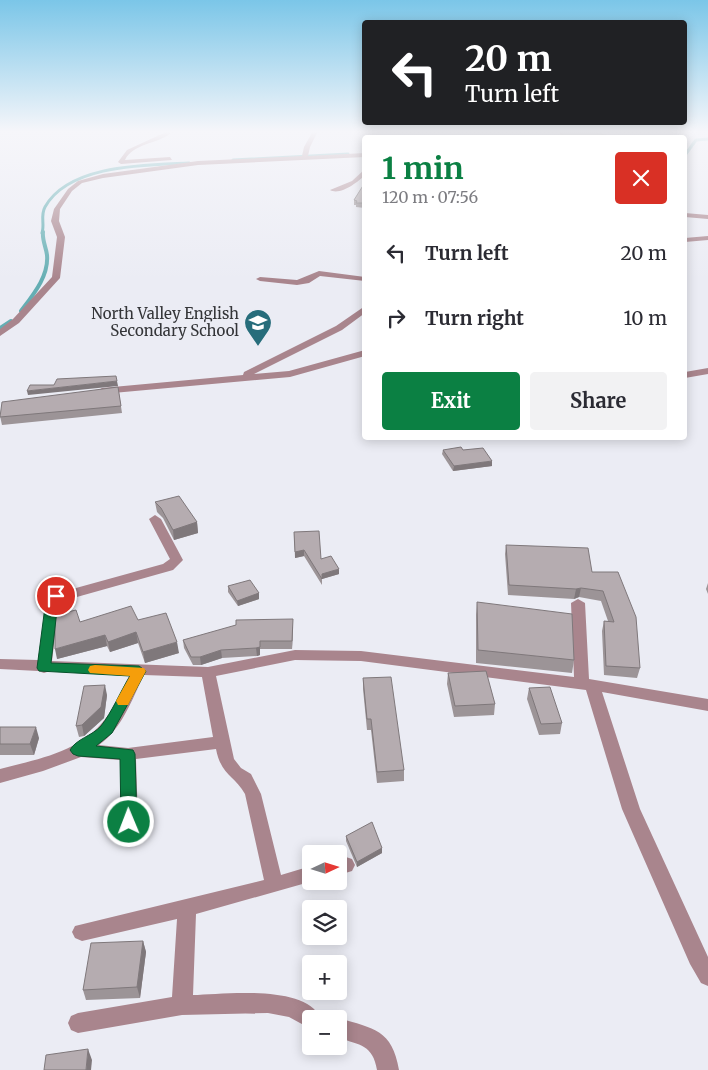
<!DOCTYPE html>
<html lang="en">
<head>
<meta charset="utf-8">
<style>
	body { margin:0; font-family:Merriweather,serif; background:#f2f2f3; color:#2b2b33; height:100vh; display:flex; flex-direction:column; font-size:19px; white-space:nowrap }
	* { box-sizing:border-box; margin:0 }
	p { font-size:16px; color:#7c7c81 }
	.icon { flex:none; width:28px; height:28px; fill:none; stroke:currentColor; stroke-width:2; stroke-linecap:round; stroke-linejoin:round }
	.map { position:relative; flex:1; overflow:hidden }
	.details { position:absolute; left:362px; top:135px; width:325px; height:305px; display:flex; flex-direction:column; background:#fff; border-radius:5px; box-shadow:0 2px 12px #0003 }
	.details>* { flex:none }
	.top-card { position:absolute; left:362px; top:20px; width:325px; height:105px; border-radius:5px; box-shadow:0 2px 12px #0003; background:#202124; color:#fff; overflow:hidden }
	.needle { width:32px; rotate:86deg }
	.tools { position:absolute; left:302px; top:845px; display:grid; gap:10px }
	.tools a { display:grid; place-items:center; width:45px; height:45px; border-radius:5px; background:#fff; box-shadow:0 2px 12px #0003; font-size:25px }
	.pin { position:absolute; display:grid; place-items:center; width:42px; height:42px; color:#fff; margin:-21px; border:2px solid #fff; border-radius:50%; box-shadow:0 1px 5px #0007 }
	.me { position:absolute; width:55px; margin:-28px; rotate:359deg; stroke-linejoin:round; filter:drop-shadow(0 0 4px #0008) }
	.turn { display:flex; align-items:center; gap:18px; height:105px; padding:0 20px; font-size:22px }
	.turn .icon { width:65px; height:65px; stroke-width:2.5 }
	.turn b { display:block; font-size:35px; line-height:42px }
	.round { display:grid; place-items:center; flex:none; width:52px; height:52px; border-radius:5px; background:#f2f2f3 }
	.summary { display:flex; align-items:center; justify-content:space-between; height:85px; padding:0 20px }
	h1 { font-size:30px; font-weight:700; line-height:38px; color:#0b8043 }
	.primary-button { display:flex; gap:10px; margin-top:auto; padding:10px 20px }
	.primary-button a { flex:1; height:58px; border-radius:5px; background:#0b8043; color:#fff; font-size:20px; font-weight:700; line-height:58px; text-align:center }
	.primary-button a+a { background:#f2f2f3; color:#2b2b33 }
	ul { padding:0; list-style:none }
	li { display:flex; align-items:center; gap:15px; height:65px; padding:0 20px }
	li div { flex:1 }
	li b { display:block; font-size:19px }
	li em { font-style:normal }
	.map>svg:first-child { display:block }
</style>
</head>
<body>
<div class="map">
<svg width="708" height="1070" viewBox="0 0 708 1070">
	<rect width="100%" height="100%" fill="#ebecf4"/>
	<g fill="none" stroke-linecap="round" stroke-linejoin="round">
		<g stroke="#64aeb3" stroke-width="3">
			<polyline points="685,155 696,140 708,139"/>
			<polyline points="233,160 348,154"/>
			<path d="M42,233C45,224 40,216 45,207C69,164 147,165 189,163"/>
		</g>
		<g stroke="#64aeb3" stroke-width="4">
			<path d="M21,311C33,295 49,276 47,255C46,247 42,240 43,232"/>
			<polyline points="0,328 11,321"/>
		</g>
		<g fill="#a9858d" fill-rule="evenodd">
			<polygon points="313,131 318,131 310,147 308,156 365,153 365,157 198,165 103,178 82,183 72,191 60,209 59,221 65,237 60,278 19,323 0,336 0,329 13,319 52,277 57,237 51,221 54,209 68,189 78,181 103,174 198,161 302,156 304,147"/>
			<path d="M166,132L171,133C158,144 133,143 125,160L170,157L172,160L121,164L118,162L127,150Z"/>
			<path d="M365,169V175C358,182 340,196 330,190L352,181Z"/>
			<polygon points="685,213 708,215 708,219 685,217"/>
			<polygon points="708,236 708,240 685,242 685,238"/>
			<polygon points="319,271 365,277 365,281 320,276 309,283 297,285 260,281 256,279 260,277 297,280"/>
			<polygon points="365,306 365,313 342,330 254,374 289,371 365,350 365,356 290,377 102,394 97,391 102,388 243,375 244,372 336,326"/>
			<polygon points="708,368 708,374 685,378 685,372"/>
			<path d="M155,515L161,519L183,560L173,570L59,602L52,661L208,667L295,650L361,651L574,677L571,603L578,599L585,603L589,679L708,699V711L602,692L640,809L708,957V986L701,983L690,964L622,809L586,690L361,661L295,660L216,676L234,759L241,768L251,774L261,794L281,875L311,866V881H313L196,914L193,995C224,994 307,984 321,1019H311V1029L289,1017L268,1013L182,1015L78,1033L71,1030L68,1023L71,1016L78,1013L172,997L177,919L82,941L75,938L72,932L75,926L264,880L245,794C234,775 221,775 216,749L136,759L138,822L135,827L129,829L123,827L120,822V760L81,757L43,771L0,783V769C38,759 81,752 106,718C116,705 122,689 130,674L50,671L44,673L38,671L0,669V659L38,660L47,596L163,564L170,559L149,519ZM144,675L202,677L213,737L128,748L99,745C122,729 132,699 144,675Z"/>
			<polygon points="346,857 352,859 355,865 352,871 339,875 339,859"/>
			<path d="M339,1018C374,1029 392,1029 399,1070H377C373,1045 360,1045 339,1038V1019H336Z"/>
		</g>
	</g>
	<g fill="#9c9497">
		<polygon points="560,133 617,138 560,137"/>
		<polygon points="365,184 365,208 356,207 356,205 354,205 354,200"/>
		<polygon points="118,387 122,413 2,425 0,416"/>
		<polygon points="443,450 463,450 492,466 453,471 442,454"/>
		<polygon points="155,502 197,522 198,533 174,540 163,518 157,512"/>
		<polygon points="294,532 321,559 339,574 322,579 322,585 304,556 295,558"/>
		<polygon points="506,545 592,572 618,572 640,668 637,678 604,675 602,631 604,621 608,621 601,601 579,597 574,599 508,595 505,554"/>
		<polygon points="708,583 708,594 706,589"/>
		<polygon points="228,586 259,593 259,599 238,606 228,592"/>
		<polygon points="477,602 574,660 572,673 476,663 476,615"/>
		<polygon points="138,620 179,653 145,663 138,643 110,652 107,646 57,659 80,622"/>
		<polygon points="293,627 292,649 260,649 260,655 257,656 222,658 201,665 193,665 184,648 183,640"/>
		<polygon points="448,673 495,704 494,715 454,717 447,684"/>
		<polygon points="363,678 404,770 404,781 377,783 371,730 367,730 363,689"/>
		<polygon points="529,688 562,723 560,734 539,735 527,699"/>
		<polygon points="107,695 104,718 84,736 79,737 76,726"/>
		<polygon points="0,727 39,738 34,755 0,755"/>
		<polygon points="346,836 382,848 382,853 357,867 346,841"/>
		<polygon points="143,941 146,952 140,998 86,1000 83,990"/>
	</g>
	<g fill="#7f787b">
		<polygon points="117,381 118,386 28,395 27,391"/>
		<polygon points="492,461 492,466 453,471 454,466"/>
		<polygon points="197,522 198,533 174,540 173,530"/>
		<polygon points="304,550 304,556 295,558 295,552"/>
		<polygon points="339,569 339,574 322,579 322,574"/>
		<polygon points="581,588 579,597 574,599 576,589"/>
		<polygon points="259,593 259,599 238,606 237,601"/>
		<polygon points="293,619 293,627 292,649 292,641"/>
		<polygon points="136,632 138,643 110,652 108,642"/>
		<polygon points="105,635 107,646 57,659 55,649"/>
		<polygon points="260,641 260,655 257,656 256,648"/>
		<polygon points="177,642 179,653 145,663 143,652"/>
		<polygon points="221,650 222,658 201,665 200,657"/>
		<polygon points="105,685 107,695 104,718 84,736 82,725"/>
		<polygon points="36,727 39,738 34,755 30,744"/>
		<polygon points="382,848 382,853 357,867 357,862"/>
		<polygon points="143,941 146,952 140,998 137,987"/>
		<polygon points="88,1049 92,1060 91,1070 86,1070"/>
	</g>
	<g fill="#b5acb0" stroke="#7f787b">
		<polygon points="569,131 589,131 617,138 567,138 560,133"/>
		<polygon points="364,184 365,184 365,203 356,203 357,201 354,200"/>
		<polygon points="116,376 117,381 27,391 30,385 54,385 57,379"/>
		<polygon points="118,387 121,406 0,417 2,402"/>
		<polygon points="461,447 463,450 483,448 492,461 454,466 443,450"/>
		<polygon points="179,496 197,522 173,530 161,508 155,502"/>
		<polygon points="319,531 321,559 331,556 339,569 322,574 322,579 304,550 295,552 294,532"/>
		<polygon points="506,545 588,548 592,572 618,572 636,617 640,668 606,666 604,621 614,622 603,591 581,588 576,589 509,585"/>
		<polygon points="250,580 259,593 237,601 228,586"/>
		<polygon points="477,602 572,614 574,660 478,650"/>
		<polygon points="131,606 138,620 166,613 177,642 143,652 136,632 108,642 105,635 55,649 55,615 76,610 80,622"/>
		<polygon points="293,619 292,641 260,641 260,647 256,648 221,650 200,657 191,657 183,640 236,625 236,620"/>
		<polygon points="486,671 495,704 455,706 448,673"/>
		<polygon points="391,677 404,770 377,772 371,719 367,719 363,678"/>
		<polygon points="105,685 101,707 82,725 76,726 84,686"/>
		<polygon points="550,687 562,723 541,724 529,688"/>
		<polygon points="0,727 36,727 30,744 0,744"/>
		<polygon points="372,822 382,848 357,862 346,836"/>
		<polygon points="143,941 137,987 83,990 91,943"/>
		<polygon points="88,1049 86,1070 44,1070 46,1055"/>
	</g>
	<linearGradient id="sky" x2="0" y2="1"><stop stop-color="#7bc6e8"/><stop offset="0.47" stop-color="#f6f6fa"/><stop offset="1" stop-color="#f6f6fa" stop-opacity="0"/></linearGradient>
	<rect width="708" height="280" fill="url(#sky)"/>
	<path fill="#0b8043" stroke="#07532c" d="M56,592L62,596L58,601L51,663L139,666L146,671L112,733L96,746L133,750L135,754L137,822L134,827L129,829L123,827L121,822L120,759L78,756L73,754L70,750C76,739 92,736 101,726C112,712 120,692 130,676L39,671L37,668L46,599Z"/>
	<polygon fill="#f59e0b" points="95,665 144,668 146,671 128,705 118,705 116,701 130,676 90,673 88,670 90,666"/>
	<defs>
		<symbol id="school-pin" viewBox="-11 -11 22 30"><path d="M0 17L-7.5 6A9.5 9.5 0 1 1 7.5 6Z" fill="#276d7b" stroke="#ebecf4"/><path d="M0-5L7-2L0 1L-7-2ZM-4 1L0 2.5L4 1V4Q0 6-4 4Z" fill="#fff"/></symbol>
	</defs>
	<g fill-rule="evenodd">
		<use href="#school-pin" x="242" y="307" width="32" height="43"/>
	</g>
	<g text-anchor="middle" stroke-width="4.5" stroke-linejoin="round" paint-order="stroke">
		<g font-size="15" fill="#343538" stroke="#ebecf4" text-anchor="end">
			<text x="239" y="319">North Valley English<tspan x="239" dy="17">Secondary School</tspan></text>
		</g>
	</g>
</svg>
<div class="tools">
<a><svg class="needle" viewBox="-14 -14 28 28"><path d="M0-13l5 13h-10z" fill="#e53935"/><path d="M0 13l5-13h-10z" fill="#7c7c81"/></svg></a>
<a><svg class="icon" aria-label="layers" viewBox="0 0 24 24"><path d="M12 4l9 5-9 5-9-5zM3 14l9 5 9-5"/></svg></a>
<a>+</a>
<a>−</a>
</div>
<div class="pin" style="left:56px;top:596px;background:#d93025"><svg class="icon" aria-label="arrive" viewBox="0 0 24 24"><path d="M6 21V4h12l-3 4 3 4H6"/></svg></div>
<svg class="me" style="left:129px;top:822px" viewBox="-20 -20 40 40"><circle r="17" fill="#0b8043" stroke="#fff" stroke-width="3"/><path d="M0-11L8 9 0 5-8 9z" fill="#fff"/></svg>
<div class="top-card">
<div class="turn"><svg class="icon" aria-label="left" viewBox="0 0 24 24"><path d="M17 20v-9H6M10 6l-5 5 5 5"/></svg><div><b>20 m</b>Turn left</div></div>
</div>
<section class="details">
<div class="summary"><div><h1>1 min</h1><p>120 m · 07:56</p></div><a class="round" style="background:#d93025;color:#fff"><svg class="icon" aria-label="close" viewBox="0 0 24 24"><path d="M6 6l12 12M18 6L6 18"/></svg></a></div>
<ul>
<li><svg class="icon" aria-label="left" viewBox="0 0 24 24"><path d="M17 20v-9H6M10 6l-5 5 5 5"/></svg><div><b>Turn left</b></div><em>20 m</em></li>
<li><svg class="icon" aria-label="right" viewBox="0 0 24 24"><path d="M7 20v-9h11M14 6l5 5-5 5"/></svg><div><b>Turn right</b></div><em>10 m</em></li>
</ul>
<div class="primary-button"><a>Exit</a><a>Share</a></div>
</section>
</div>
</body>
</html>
